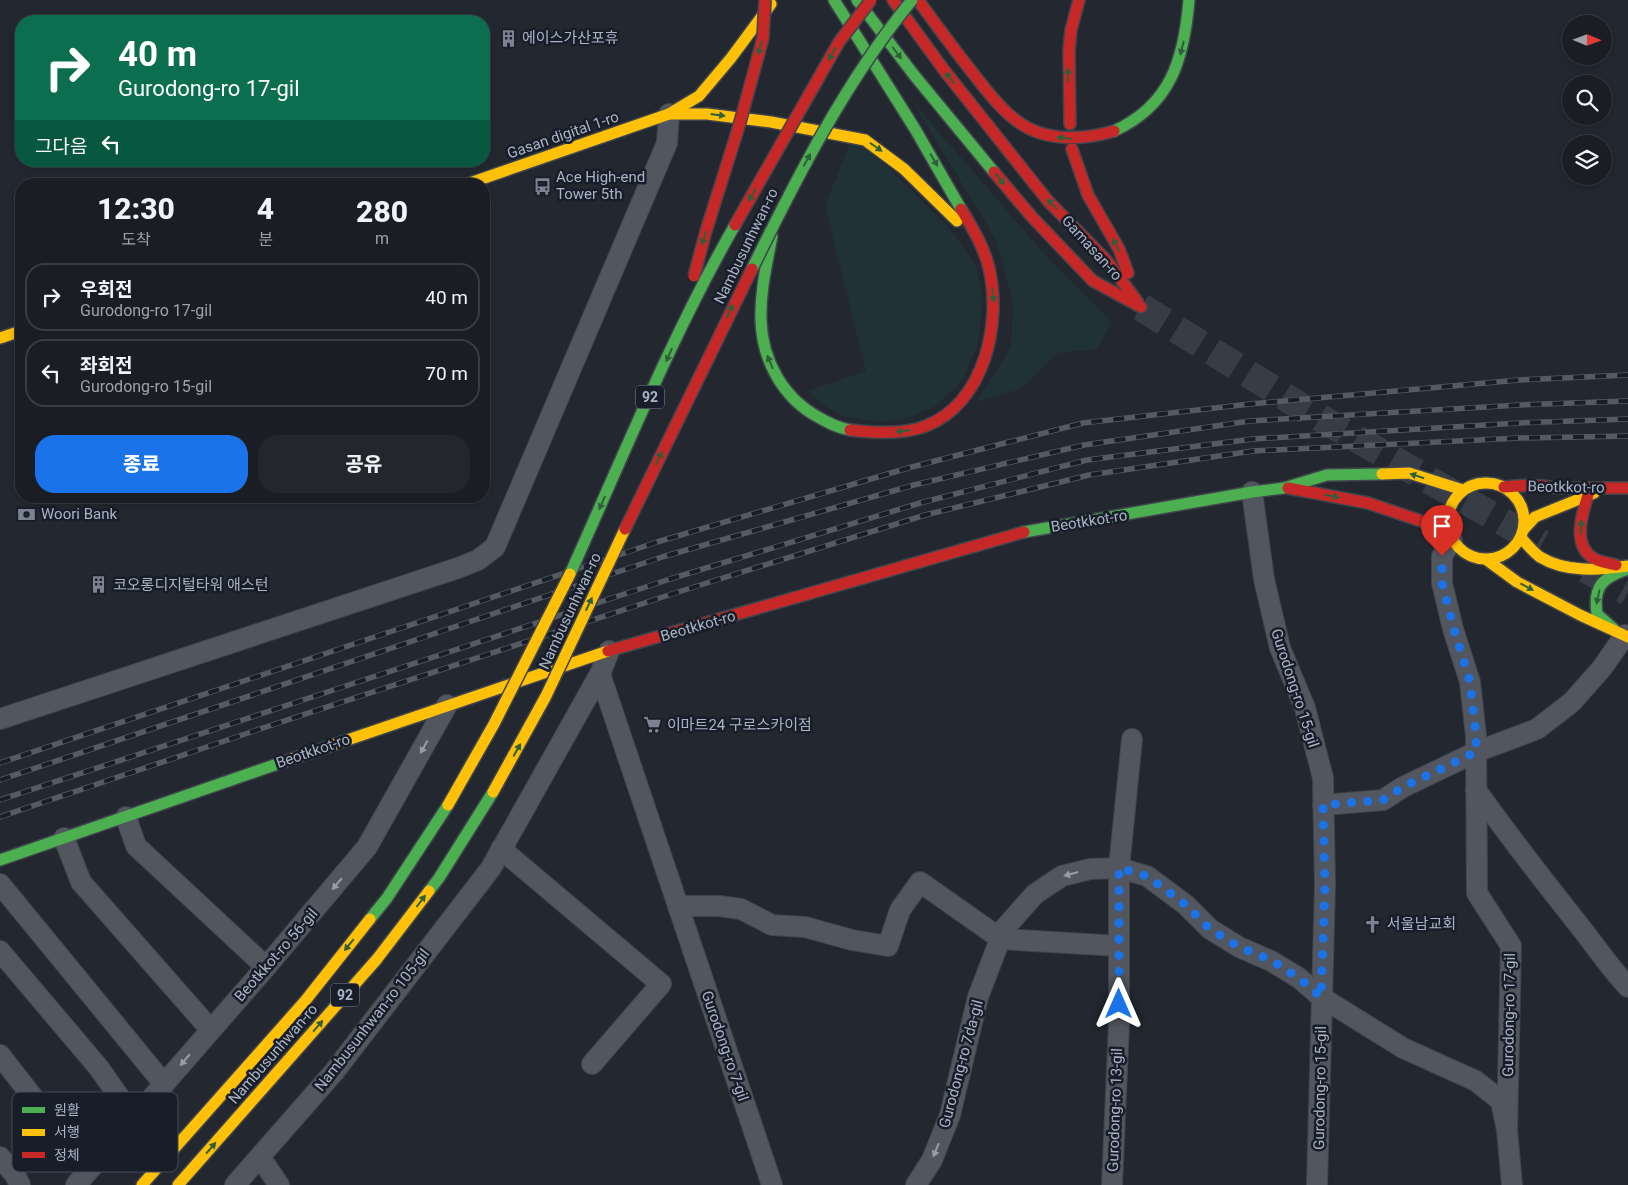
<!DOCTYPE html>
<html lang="ko">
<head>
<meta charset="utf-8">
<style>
	body { margin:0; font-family:Roboto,"Noto Sans KR",sans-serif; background:#23272c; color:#f1f3f6; height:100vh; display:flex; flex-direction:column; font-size:19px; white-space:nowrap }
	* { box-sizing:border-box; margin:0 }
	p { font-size:16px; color:#9fa2a6 }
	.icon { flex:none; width:28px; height:28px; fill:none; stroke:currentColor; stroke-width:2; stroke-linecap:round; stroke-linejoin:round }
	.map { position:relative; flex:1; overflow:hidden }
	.side { position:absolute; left:15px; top:178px; width:475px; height:325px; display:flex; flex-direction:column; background:#1a1e24; border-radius:20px; box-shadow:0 2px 8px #0003,0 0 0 1px #383c41 }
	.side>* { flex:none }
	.banner { position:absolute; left:15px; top:15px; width:475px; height:152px; border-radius:20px; box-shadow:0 2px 8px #0003,0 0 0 1px #383c41; background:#0b6e4f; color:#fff; overflow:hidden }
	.needle { width:32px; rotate:91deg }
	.tools { position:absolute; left:1562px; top:15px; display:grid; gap:10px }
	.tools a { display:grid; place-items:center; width:50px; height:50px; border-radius:50%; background:#1a1e24; box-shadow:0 2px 8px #0003,0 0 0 1px #383c41; font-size:25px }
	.pin { position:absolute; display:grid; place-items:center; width:42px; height:42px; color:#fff; margin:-51px -21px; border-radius:50% 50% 50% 0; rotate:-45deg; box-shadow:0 0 5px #0007 }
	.pin .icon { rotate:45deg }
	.me { position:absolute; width:55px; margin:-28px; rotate:0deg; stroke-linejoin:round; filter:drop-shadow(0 0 4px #0008) }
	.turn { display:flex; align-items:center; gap:18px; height:105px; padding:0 20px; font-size:22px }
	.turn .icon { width:65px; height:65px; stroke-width:2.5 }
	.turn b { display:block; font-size:35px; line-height:42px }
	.then { display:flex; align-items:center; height:48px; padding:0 20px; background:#0003; gap:10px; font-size:19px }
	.eta { display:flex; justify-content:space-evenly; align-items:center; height:85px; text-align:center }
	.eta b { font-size:30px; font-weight:800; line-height:35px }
	.cta { display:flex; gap:10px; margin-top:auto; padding:10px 20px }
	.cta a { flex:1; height:58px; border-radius:20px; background:#1a73e8; color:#fff; font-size:20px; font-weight:800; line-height:58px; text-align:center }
	.cta a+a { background:#23272c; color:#f1f3f6 }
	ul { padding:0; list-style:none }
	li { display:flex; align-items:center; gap:15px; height:68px; margin:0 10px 8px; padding:0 10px; border:2px solid #383c41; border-radius:20px }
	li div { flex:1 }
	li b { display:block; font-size:19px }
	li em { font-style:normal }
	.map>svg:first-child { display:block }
</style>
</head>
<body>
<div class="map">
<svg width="1628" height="1185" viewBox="0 0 1628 1185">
	<rect width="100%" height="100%" fill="#232830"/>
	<g fill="#203236">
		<polygon points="912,101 1041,250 1112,322 1097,349 1057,353 1021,389 976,402 1011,347 1013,302 995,238"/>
		<polygon points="850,143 869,150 945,223 962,245 976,266 983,296 978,344 963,379 952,391 936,406 904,419 883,422 842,416 820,403 808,391 866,371 825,206"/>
	</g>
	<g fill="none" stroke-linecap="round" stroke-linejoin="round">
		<g stroke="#373d46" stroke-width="28" stroke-dasharray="28 14" stroke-linecap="butt">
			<polyline points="1141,307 1308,411 1542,544"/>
			<polyline points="1586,569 1628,592"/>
		</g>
		<defs>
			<g id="street">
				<polyline points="1252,492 1264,579 1280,648 1305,708 1323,778 1325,885 1317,1185"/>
				<polyline points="1452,540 1442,556 1442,583 1453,629 1470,682 1476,736 1477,893 1511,946 1507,1130 1512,1185"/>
				<polyline points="600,674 772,1185"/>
				<polyline points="0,719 458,568 478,560 495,547 667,143 669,114"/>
				<path d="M1476,790C1509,836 1543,880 1578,924C1595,945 1609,967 1628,987"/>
				<polyline points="1323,805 1383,800 1403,787 1476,752 1537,729 1572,702 1602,668 1625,635"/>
				<polyline points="126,817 136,846 266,967"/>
				<polyline points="64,838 81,882 210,1029"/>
				<polyline points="501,849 661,984 592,1064"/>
				<polyline points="0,884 164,1084"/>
				<polyline points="678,906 719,906 741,909 772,925 805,927 852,940 888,946 900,910 920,882 1001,939 1119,946"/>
				<polyline points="0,951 99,1068 134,1118"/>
				<polyline points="0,1055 89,1169"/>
				<polyline points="0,1157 15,1175 20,1185"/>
				<polyline points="260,1157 279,1185"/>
				<polyline points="76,1185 266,967 367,847 447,705"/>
				<polyline points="235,1185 334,1072 491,868 600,674 609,651"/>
				<polyline points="916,1185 932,1160 950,1115 978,997 1004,929 1035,894 1062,876 1090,869 1119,868 1147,876 1186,905 1210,929 1239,947 1271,961 1299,978 1321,997 1403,1048 1476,1081 1501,1101 1507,1130"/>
				<polyline points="1112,1185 1119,1024 1119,868 1132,739"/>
			</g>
			<g id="fast">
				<polyline points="834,0 915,129 961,209"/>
				<polyline points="857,0 914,75 994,172"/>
				<path d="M1114,131C1171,105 1184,59 1189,0"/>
				<path d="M772,236C767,263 760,291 761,320C762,360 783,398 818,417C829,423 838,428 850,430"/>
				<polyline points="1024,532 1252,492 1284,488 1327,475 1382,474"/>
				<path d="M1614,629L1597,614C1593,586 1602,578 1628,569"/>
				<polyline points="0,860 286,761"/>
				<polyline points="429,891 439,878 493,792"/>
				<polyline points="370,919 387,898 448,805"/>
			</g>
			<g id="slow">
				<polyline points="669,114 707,114 771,122 865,140 904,169 957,221"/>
				<polyline points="467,184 669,114 699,96 731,58 771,4"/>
				<polyline points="0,338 21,331"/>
				<polyline points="1382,474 1409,473 1463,490"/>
				<circle cx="1486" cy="521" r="38"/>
				<polyline points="1524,529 1535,517 1594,493"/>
				<path d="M1521,538C1527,544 1533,552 1540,557C1566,573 1600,570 1628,566"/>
				<polyline points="1487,560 1517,582 1580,615 1628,637"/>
				<polyline points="286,761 608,651"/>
				<polyline points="142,1185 305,1001 370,919"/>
				<polyline points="178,1185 377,959 429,891"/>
			</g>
			<g id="jam">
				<polyline points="893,0 944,70 1048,201 1106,260 1137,301"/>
				<path d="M918,0C937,26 956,52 976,77C987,91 998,106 1012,117C1040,142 1080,141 1114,131"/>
				<polyline points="1070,124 1069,51 1071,30 1079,0"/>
				<polyline points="1072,149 1088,195 1119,249 1128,273"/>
				<polyline points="994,172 1032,217 1093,281 1141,307"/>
				<path d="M850,430C874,433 903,435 926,426C985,402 1002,323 989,268C984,247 972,227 961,209"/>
				<polyline points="1504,487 1531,485 1559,488 1628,488"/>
				<polyline points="1288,488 1368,503 1448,530"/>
				<path d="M1588,495C1582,514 1572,545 1593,558C1599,562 1608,563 1616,565"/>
				<polyline points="608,651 1024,532"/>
			</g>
		</defs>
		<use href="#street" stroke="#40454d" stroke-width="22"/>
		<use href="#fast" stroke="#40454d" stroke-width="14"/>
		<use href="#slow" stroke="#40454d" stroke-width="14"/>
		<use href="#jam" stroke="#40454d" stroke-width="14"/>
		<use href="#street" stroke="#52575f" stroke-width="20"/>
		<use href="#fast" stroke="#4caf50" stroke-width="11"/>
		<use href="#slow" stroke="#ffc107" stroke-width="11"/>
		<use href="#jam" stroke="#c62828" stroke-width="11"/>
		<defs>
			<g id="rail">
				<polyline points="0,763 657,542 908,468 1083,423 1250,404 1519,380 1628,375"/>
				<polyline points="0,780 662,557 914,485 1084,445 1250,421 1519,405 1628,401"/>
				<polyline points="0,800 670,579 920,503 1087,460 1253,439 1519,423 1628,419"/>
				<polyline points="0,817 254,731 675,593 925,515 1089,475 1253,451 1519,438 1628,436"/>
			</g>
		</defs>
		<use href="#rail" stroke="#565a62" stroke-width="5.5"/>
		<use href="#rail" stroke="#171e2a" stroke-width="4" stroke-dasharray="11" stroke-linecap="butt"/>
		<defs>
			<g id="fast-bridge">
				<path d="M752,269C798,175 846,81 912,0"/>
				<path d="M570,574C623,457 671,337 735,225"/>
			</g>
			<g id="slow-bridge">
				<polyline points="493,792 546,696 625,529"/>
				<polyline points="448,805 494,724 570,574"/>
			</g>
			<g id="jam-bridge">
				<polyline points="735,225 839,42 871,0"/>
				<polyline points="694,276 706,231 739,126 763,38 765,0"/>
				<polyline points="625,529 752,269"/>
			</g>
		</defs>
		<use href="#fast-bridge" stroke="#40454d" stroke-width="14" stroke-linecap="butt"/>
		<use href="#slow-bridge" stroke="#40454d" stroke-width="14" stroke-linecap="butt"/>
		<use href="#jam-bridge" stroke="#40454d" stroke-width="14" stroke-linecap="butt"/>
		<use href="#fast-bridge" stroke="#4caf50" stroke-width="11"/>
		<use href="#slow-bridge" stroke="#ffc107" stroke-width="11"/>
		<use href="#jam-bridge" stroke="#c62828" stroke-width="11"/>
	</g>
	<defs><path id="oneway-solid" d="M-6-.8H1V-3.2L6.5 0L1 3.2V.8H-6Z" transform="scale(1.25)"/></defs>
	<g fill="#2f5f3b">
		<use href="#oneway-solid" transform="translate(760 48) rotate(105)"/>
		<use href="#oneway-solid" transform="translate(1182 48) rotate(104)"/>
		<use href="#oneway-solid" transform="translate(897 53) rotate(53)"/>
		<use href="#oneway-solid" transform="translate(832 54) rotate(120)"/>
		<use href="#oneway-solid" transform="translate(1068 75) rotate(-91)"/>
		<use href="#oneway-solid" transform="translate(950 78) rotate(-129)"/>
		<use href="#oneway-solid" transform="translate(718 115) rotate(7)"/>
		<use href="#oneway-solid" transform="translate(1064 138) rotate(-173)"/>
		<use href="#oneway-solid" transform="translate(876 147) rotate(35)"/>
		<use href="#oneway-solid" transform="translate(807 160) rotate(-61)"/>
		<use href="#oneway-solid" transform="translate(934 160) rotate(60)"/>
		<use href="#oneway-solid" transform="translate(1000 179) rotate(50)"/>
		<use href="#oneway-solid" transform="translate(752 195) rotate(120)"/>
		<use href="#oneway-solid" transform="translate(1052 204) rotate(-134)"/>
		<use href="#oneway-solid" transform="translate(704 238) rotate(105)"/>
		<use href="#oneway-solid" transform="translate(1116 245) rotate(-117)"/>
		<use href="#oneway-solid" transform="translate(993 295) rotate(84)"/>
		<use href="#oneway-solid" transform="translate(730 311) rotate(-64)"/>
		<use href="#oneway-solid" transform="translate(669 355) rotate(114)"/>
		<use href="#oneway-solid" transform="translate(770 362) rotate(-113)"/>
		<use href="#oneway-solid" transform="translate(903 431) rotate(173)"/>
		<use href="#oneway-solid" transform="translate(659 458) rotate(-64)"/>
		<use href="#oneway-solid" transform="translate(1417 476) rotate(-163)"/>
		<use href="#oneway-solid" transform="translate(1332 496) rotate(10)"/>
		<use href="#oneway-solid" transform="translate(602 503) rotate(114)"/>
		<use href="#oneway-solid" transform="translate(1581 527) rotate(-88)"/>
		<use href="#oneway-solid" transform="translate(1527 587) rotate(28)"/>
		<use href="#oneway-solid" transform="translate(1598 597) rotate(102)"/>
		<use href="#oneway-solid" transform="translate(589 604) rotate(-65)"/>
		<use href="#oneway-solid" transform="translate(517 750) rotate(-61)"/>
		<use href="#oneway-solid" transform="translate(421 901) rotate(-53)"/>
		<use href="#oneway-solid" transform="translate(349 945) rotate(129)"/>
		<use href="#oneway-solid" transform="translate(318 1026) rotate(-49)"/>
		<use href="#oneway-solid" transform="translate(211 1148) rotate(-49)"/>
	</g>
	<g fill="#959dab">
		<use href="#oneway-solid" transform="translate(424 747) rotate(119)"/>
		<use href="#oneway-solid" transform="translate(1071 874) rotate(165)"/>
		<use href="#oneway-solid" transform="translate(337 884) rotate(130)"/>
		<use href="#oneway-solid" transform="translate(185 1060) rotate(130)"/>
		<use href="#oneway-solid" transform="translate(936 1150) rotate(112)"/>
	</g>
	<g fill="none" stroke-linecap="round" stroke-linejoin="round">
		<polyline stroke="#1a73e8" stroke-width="9" stroke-dasharray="0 16.2" points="1119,1004 1119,868 1147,876 1186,905 1210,929 1239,947 1271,960 1299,978 1321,997 1325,885 1323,805 1383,800 1403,787 1476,752 1476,736 1470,682 1454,629 1442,583 1442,556"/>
	</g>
	<defs>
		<symbol id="building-bare" viewBox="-9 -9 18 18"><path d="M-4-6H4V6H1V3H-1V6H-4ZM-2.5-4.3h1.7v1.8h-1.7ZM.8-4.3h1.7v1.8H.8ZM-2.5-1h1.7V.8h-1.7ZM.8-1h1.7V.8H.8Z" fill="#7b8390" stroke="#171e2a" stroke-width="2.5" paint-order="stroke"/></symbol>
		<symbol id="bus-bare" viewBox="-9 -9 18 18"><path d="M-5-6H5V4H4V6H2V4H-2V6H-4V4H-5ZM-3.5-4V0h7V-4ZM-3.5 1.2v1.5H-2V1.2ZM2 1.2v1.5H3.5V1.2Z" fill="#7b8390" stroke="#171e2a" stroke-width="2.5" paint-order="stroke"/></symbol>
		<symbol id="bank-bare" viewBox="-9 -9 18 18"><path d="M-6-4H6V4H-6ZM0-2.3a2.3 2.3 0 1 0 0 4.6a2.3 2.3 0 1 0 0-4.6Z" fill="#7b8390" stroke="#171e2a" stroke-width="2.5" paint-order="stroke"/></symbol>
		<symbol id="supermarket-bare" viewBox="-9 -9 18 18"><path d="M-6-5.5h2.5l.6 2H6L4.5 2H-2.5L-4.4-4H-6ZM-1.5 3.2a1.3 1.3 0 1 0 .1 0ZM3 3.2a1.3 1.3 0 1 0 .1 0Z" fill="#7b8390" stroke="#171e2a" stroke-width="2.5" paint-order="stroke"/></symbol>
		<symbol id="church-bare" viewBox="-9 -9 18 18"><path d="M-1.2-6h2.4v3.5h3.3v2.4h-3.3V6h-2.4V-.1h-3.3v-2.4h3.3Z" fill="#7b8390" stroke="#171e2a" stroke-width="2.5" paint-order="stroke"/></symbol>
	</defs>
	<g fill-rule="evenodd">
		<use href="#building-bare" x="496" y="26" width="25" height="25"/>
		<use href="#bus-bare" x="530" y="174" width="25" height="25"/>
		<use href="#bank-bare" x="14" y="502" width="25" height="25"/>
		<use href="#building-bare" x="86" y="572" width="25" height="25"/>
		<use href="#supermarket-bare" x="640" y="712" width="25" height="25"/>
		<use href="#church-bare" x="1360" y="912" width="25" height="25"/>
	</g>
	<g text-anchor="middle" stroke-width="5" stroke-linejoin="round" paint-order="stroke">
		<g fill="#171e2a" stroke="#7f8796" stroke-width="1">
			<rect x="636" y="385.5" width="28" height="23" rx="4"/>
			<rect x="331" y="983.5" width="28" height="23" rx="4"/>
		</g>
		<g font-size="14" font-weight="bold" fill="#abb4c4">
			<text x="650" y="402">92</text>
			<text x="345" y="1000">92</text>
		</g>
		<g font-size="15" fill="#abb4c4" stroke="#171e2a" text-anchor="start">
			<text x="522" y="43">에이스가산포휴</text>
			<text x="556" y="182">Ace High-end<tspan x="556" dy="17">Tower 5th</tspan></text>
			<text x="41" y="519">Woori Bank</text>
			<text x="113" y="590">코오롱디지털타워 애스턴</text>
			<text x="667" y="730">이마트24 구로스카이점</text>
			<text x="1387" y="929">서울남교회</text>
		</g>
		<g font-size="15" fill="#abb4c4" stroke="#171e2a">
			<text transform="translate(563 135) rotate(-19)" y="5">Gasan digital 1-ro</text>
			<text transform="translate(746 246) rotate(-64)" y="5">Nambusunhwan-ro</text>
			<text transform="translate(1092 248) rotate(48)" y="5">Gamasan-ro</text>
			<text transform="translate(1566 487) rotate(1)" y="5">Beotkkot-ro</text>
			<text transform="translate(1089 521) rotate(-9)" y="5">Beotkkot-ro</text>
			<text transform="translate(570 611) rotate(-65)" y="5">Nambusunhwan-ro</text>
			<text transform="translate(698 626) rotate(-16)" y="5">Beotkkot-ro</text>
			<text transform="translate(1295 688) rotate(72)" y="5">Gurodong-ro 15-gil</text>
			<text transform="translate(313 751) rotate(-19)" y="5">Beotkkot-ro</text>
			<text transform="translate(276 955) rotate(-49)" y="5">Beotkkot-ro 56-gil</text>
			<text transform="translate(1509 1015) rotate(-89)" y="5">Gurodong-ro 17-gil</text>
			<text transform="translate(372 1020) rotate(-52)" y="5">Nambusunhwan-ro 105-gil</text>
			<text transform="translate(725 1046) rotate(71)" y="5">Gurodong-ro 7-gil</text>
			<text transform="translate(273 1054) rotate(-49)" y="5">Nambusunhwan-ro</text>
			<text transform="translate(961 1064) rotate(-75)" y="5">Gurodong-ro 7da-gil</text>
			<text transform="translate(1320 1088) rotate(-89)" y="5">Gurodong-ro 15-gil</text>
			<text transform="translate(1115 1110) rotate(-88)" y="5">Gurodong-ro 13-gil</text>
		</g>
	</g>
	<rect x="12" y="1092" width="166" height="80" rx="8" fill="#171e2a" stroke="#434b58" stroke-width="1"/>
	<rect x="22" y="1107" width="23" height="6" fill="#4caf50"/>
	<rect x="22" y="1129" width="23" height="7" fill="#ffc107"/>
	<rect x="22" y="1152" width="23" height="6" fill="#c62828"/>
	<g font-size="14" fill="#abb4c4">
		<text x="54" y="1115">원활</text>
		<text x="54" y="1137">서행</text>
		<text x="54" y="1160">정체</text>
	</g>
</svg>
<div class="tools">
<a><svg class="needle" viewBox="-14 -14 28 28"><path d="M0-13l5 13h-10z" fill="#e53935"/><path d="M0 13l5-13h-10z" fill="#9fa2a6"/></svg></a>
<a><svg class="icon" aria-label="search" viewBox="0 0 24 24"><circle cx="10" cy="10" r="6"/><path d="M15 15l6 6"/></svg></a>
<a><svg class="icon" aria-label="layers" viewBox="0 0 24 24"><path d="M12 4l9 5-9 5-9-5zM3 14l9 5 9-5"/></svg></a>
</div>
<div class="pin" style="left:1442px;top:556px;background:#d93025"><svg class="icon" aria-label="arrive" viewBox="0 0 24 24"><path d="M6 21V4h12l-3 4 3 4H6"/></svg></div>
<svg class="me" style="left:1119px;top:1004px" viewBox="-20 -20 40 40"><path d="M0-17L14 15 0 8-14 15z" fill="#1a73e8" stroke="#fff" stroke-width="4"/></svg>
<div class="banner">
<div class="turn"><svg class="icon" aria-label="right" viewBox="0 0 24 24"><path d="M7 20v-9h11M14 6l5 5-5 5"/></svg><div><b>40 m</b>Gurodong-ro 17-gil</div></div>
<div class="then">그다음<svg class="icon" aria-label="left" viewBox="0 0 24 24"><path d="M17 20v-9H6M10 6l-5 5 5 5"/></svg></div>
</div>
<section class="side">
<div class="eta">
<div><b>12:30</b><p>도착</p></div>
<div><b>4</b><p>분</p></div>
<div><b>280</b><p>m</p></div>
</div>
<ul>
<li><svg class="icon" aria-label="right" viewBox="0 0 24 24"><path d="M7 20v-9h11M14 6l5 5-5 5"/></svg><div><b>우회전</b><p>Gurodong-ro 17-gil</p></div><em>40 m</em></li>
<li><svg class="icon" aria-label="left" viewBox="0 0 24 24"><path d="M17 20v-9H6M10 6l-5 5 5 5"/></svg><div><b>좌회전</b><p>Gurodong-ro 15-gil</p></div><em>70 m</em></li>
</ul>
<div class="cta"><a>종료</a><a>공유</a></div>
</section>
</div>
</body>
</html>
